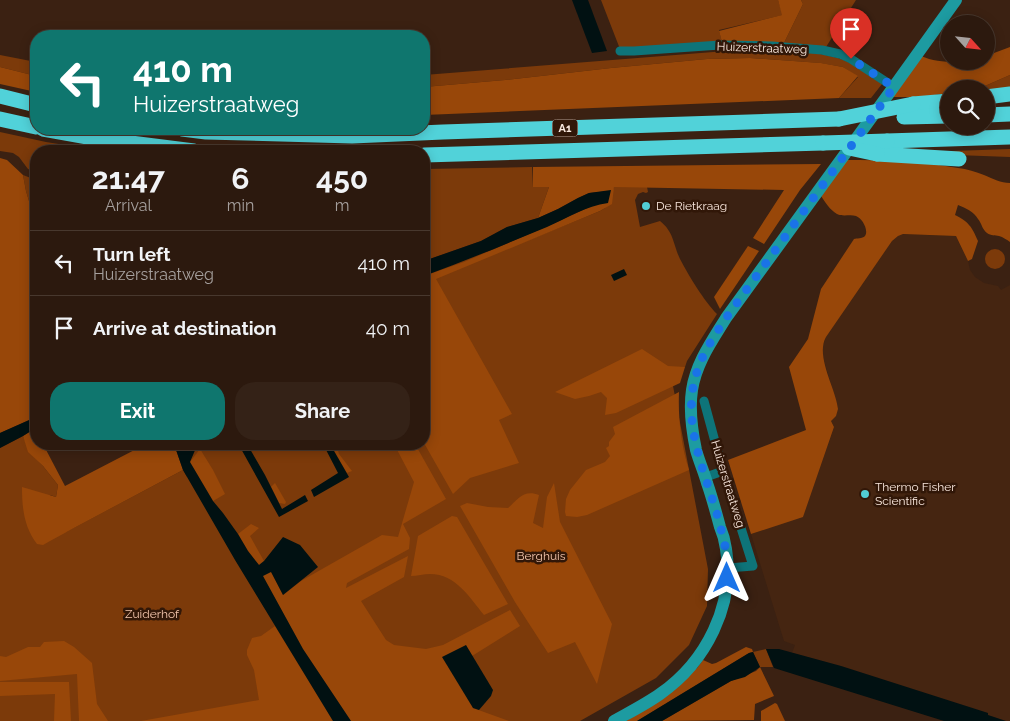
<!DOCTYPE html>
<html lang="en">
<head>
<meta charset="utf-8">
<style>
	body { margin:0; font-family:Raleway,sans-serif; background:#342217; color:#f1f3f6; height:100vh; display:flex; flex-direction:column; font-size:19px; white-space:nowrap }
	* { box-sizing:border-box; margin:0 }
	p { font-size:16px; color:#a6a09e }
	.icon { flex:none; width:28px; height:28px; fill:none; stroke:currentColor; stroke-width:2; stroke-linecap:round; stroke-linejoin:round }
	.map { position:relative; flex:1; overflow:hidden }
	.sheet { position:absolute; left:30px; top:145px; width:400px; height:305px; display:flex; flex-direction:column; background:#2c190e; border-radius:20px; box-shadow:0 2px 12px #0003,0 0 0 1px #48382e }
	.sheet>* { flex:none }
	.top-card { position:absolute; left:30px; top:30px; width:400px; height:105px; border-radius:20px; box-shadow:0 2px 12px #0003,0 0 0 1px #48382e; background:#0f766e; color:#fff; overflow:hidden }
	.needle { width:32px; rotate:117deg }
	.fabs { position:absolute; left:940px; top:15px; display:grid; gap:10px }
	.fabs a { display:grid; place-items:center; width:55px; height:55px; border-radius:50%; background:#2c190e; box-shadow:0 2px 12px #0003,0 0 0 1px #48382e; font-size:25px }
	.pin { position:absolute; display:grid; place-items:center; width:42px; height:42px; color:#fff; margin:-51px -21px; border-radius:50% 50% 50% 0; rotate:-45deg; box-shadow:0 0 5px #0007 }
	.pin .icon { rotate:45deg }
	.me { position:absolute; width:55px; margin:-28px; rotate:0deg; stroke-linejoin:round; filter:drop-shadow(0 0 4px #0008) }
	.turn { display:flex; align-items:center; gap:18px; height:105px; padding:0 20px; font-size:22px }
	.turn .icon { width:65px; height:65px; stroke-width:2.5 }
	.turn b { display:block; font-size:35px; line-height:42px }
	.eta { display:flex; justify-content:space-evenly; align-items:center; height:85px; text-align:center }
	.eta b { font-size:30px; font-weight:700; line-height:35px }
	.button { display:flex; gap:10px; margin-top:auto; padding:10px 20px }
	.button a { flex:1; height:58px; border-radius:20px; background:#0f766e; color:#fff; font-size:20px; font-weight:700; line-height:58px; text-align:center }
	.button a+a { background:#342217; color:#f1f3f6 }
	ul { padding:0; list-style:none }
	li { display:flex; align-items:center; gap:15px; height:65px; padding:0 20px; border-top:1px solid #48382e }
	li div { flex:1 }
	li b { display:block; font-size:19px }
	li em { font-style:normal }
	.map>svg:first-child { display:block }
</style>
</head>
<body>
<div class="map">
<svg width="1010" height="721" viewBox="0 0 1010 721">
	<rect width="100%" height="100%" fill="#3b2112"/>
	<polygon fill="#452511" points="900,234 956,236 968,261 970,270 975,277 984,283 998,286 1001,290 1010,285 1010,721 1006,721 987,715 988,713 841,666 792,653 795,645 784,641 751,534 803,516 834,427 831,421 838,409 823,357 823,345 826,337 892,241"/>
	<g fill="#7c3a0a">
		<polygon points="601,0 778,0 783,15 719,30 722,42 620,49"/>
		<polygon points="801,0 856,0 826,47 784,43 803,4"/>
		<path d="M755,50C780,50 826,51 848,62C860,68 871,77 882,84L871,98H839L858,77L843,67L820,63L750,58L707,59L611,68L505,80L424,87V75L726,51Z"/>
		<polygon points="0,55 36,62 36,76 0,67"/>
		<polygon points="1010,75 1010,90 986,93 986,89 978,89"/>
		<polygon points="0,132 46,142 103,151 36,151 36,172 28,169 19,157 13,153 0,151"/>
		<polygon points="1010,149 1010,157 929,154 924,152"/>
		<polygon points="532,167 533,187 549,187 538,218 507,227 481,241 424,261 424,169"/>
		<polygon points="23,175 36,180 36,225 26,191"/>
		<path d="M614,187H647L648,192L646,193L643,192L638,194L635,200L640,227L660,221C674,232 673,244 680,259C689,276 704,301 717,314L687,361L685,367H679L673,386L708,569L707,606L689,645L656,678L580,721H0V448L23,436L31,454L43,466L58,485L56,497L50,495L66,532L183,470L187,477L180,444H424V268L524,242L600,211L605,208Z"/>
		<circle cx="995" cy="259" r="10"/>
		<polygon points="766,649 773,667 760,667 753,652"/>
	</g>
	<g fill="#984709">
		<polygon points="778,0 801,0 803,4 784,43 722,42 719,31 782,15"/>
		<path d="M1010,47V75L978,89H949V93L920,97H892L921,56C941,65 965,61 986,61V56Z"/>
		<polygon points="750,58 821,63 843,67 858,76 839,98 424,115 424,87 505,80 611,68 707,59"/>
		<polygon points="0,67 36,76 36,92 0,84"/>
		<polygon points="0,158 7,160 23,175 26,191 36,225 36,417 0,433"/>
		<path d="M845,160C882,160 921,161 958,168C967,169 976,172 984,175C994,179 1000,183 1010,183V242C1007,240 1003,237 999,236C995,235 991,236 987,233C982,229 982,224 978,219C974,212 966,208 958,205L955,215C969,222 972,227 978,241L972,259L968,261L956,236L903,234L898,236L892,241L826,337C815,356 836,389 838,409L836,416L831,421L834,427L803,517L751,534L728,460L806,430L789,367L808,339L821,289L854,239C857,238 862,239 865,236C869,230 862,218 856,216C850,214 843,217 837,214C830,210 825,202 821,196Z"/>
		<polygon points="821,164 800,190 764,244 753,238 784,190 614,187 612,204 600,211 436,279 512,414 499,420 519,463 470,478 453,494 424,443 424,276 464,262 550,225 594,205 610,191 589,193 578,198 558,209 538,218 549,187 533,187 533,167"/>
		<polygon points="748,246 759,251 720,309 714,297"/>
		<polygon points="642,349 668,366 685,367 680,383 616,413 605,415 607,398 601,392 589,396 575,399 555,392"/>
		<path d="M679,392C678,419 681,445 689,470L587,515L577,517L566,516L565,512L566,499L570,490L586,470L605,462L610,456L606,448L609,446V442L615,434L613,427Z"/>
		<path d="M35,428L36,430V444H43L65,486L146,444H174L183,470L74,528L50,541L43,545L37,544C24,527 22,508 22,487L56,497L58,485L43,466L28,452L23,436Z"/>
		<polygon points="330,444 336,444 339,454 352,471 347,473"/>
		<polygon points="394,444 415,444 446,499 403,524 410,538 409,549 347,583 346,588 408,556 404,577 361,601 386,640 394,645 426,649 443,645 510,610 520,626 472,656 465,645 473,708 509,721 351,721 303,649 262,575 271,571 283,595 301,581 382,535 398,537 414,482"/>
		<polygon points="200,449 213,470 225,494 213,501 190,462"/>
		<polygon points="275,483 286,502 285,504 279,503 271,487"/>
		<path d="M554,483L560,522L612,624L597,684L575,642L548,653L515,602L460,506L467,503L488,507L508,508C518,499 524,489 539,495L533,523L543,528L547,497Z"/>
		<path d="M452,516L457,517L508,604L484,615C470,598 456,574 430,574C424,574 417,576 411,576L418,536Z"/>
		<polygon points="251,524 259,528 250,536 264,561 259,565 248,551 238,534"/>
		<polygon points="275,626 333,721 141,721 259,700 254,670 247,655 247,650 252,638 261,636"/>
		<polygon points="64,641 74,647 92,663 97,704 108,721 79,721 77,674 0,681 0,656 6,657 28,647 40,647 44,642"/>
		<polygon points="746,647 752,649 753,652 749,653 637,721 626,721 697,668 703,660 712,664 716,663"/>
		<polygon points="760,667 774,696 755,704 754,720 662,721 731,681 756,671"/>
		<polygon points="0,682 69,682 71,721 54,721 55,694 0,696"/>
		<polygon points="775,703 777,704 785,721 761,721 761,711"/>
	</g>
	<g fill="#011112">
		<polygon points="572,0 588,0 607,51 592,53"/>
		<path d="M611,190L608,203C586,206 567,218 547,227C506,244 465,261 424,276V261L481,241L507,227L538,218L558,209L578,198L589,193Z"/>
		<polygon points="624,269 627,275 614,281 611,275"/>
		<polygon points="36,417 36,428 23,436 0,448 0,433"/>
		<polygon points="174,444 202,444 196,448 190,462 213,501 223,513 238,534 248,551 259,565 264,561 283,537 300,545 318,567 283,595 271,572 263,576 303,649 351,721 333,721 235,560 183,470"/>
		<polygon points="245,444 259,444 250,449 265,475 282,509 305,495 308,501 279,517 240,447"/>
		<polygon points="323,444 330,444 349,477 314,497 311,490 338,473"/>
		<polygon points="466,645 493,690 491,696 479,710 473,708 442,657"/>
		<polygon points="766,649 779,649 841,666 988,713 988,715 1006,721 944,721 774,668"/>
		<polygon points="753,652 760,667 745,677 731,681 662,721 637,721 749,653"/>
	</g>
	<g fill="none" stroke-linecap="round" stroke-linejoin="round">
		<g stroke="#0e7479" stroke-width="9">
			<polyline points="620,51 634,51 720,45 772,46 822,50 840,54 851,59 894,87"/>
			<polyline points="704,401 723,471 753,566 728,568"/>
			<polyline points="706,477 723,471"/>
		</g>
		<path stroke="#1d9ba1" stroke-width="12" d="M614,721C630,712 646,704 660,694C706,662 735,605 726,549C725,541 723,534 720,527C716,512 712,497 707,483C704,472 699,461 696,450C692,431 689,410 692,390C696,363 712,341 726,318L890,92L956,0"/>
		<g stroke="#51d2d9" stroke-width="15">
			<polyline points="0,96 36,105"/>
			<polyline points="986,97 1010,94"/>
			<polyline points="913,104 949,101"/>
			<polyline points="986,115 1010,114"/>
			<polyline points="904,117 949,116"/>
			<polyline points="0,119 36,127"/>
			<polyline points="43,129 99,139 194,151"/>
			<polyline points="182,129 206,132 352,136 443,132 839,119"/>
			<polyline points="887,141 1010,137"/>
			<polyline points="877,154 959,159"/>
			<polyline points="424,155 823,143"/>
		</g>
		<g stroke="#51d2d9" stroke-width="15">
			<polyline points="839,119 913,104"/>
			<polyline points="823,143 887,141"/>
			<polyline points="849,148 877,154"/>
		</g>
	</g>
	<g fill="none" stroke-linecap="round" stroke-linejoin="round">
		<path stroke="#1a73e8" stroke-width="9" stroke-dasharray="0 16.2" d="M727,578C729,555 723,537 717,514C703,467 680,418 698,369C704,350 716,334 726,318L894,87L851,59"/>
	</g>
	<g fill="#51ccd3" stroke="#311708" stroke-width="2">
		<circle cx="646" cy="206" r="5"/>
		<circle cx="865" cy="494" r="5"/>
	</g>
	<g text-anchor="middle" stroke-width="5" stroke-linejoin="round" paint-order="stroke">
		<rect fill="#311708" stroke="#bda99d" stroke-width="1" x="552.5" y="119.5" width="25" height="17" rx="4"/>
		<g font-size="11" font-weight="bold" fill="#f9e7dd">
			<text x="565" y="132">A1</text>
		</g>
		<g font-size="12" fill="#f9e7dd" stroke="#311708">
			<text transform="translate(762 48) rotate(2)" y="4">Huizerstraatweg</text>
			<text transform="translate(728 484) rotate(73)" y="4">Huizerstraatweg</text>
		</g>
		<g font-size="12" fill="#f9e7dd" stroke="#311708" text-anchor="start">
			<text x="656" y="210">De Rietkraag</text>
			<text x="875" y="491">Thermo Fisher<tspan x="875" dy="14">Scientific</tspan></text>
		</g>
		<g font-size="12" fill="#f5c7ae" stroke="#311708">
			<text x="541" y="560">Berghuis</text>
			<text x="152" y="618">Zuiderhof</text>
		</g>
	</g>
</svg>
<div class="fabs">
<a><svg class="needle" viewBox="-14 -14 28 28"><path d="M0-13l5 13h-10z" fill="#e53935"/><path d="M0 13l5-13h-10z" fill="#a6a09e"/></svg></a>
<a><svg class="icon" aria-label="search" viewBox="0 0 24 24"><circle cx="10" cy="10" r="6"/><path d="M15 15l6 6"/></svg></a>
</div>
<div class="pin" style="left:851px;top:59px;background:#d93025"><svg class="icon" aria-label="arrive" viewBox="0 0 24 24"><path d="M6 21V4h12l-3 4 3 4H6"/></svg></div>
<svg class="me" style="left:727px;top:578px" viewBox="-20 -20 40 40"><path d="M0-17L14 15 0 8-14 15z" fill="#1a73e8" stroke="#fff" stroke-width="4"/></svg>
<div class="top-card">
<div class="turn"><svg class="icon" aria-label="left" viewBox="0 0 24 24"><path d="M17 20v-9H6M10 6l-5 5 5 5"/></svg><div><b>410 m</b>Huizerstraatweg</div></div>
</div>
<section class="sheet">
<div class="eta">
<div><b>21:47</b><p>Arrival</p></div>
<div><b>6</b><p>min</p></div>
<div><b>450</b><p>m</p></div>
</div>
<ul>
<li><svg class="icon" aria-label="left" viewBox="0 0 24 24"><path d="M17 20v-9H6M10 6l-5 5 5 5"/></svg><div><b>Turn left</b><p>Huizerstraatweg</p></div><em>410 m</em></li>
<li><svg class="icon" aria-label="arrive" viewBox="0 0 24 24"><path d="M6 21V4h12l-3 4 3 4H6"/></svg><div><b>Arrive at destination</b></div><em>40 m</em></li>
</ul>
<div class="button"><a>Exit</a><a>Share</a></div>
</section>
</div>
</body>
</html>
